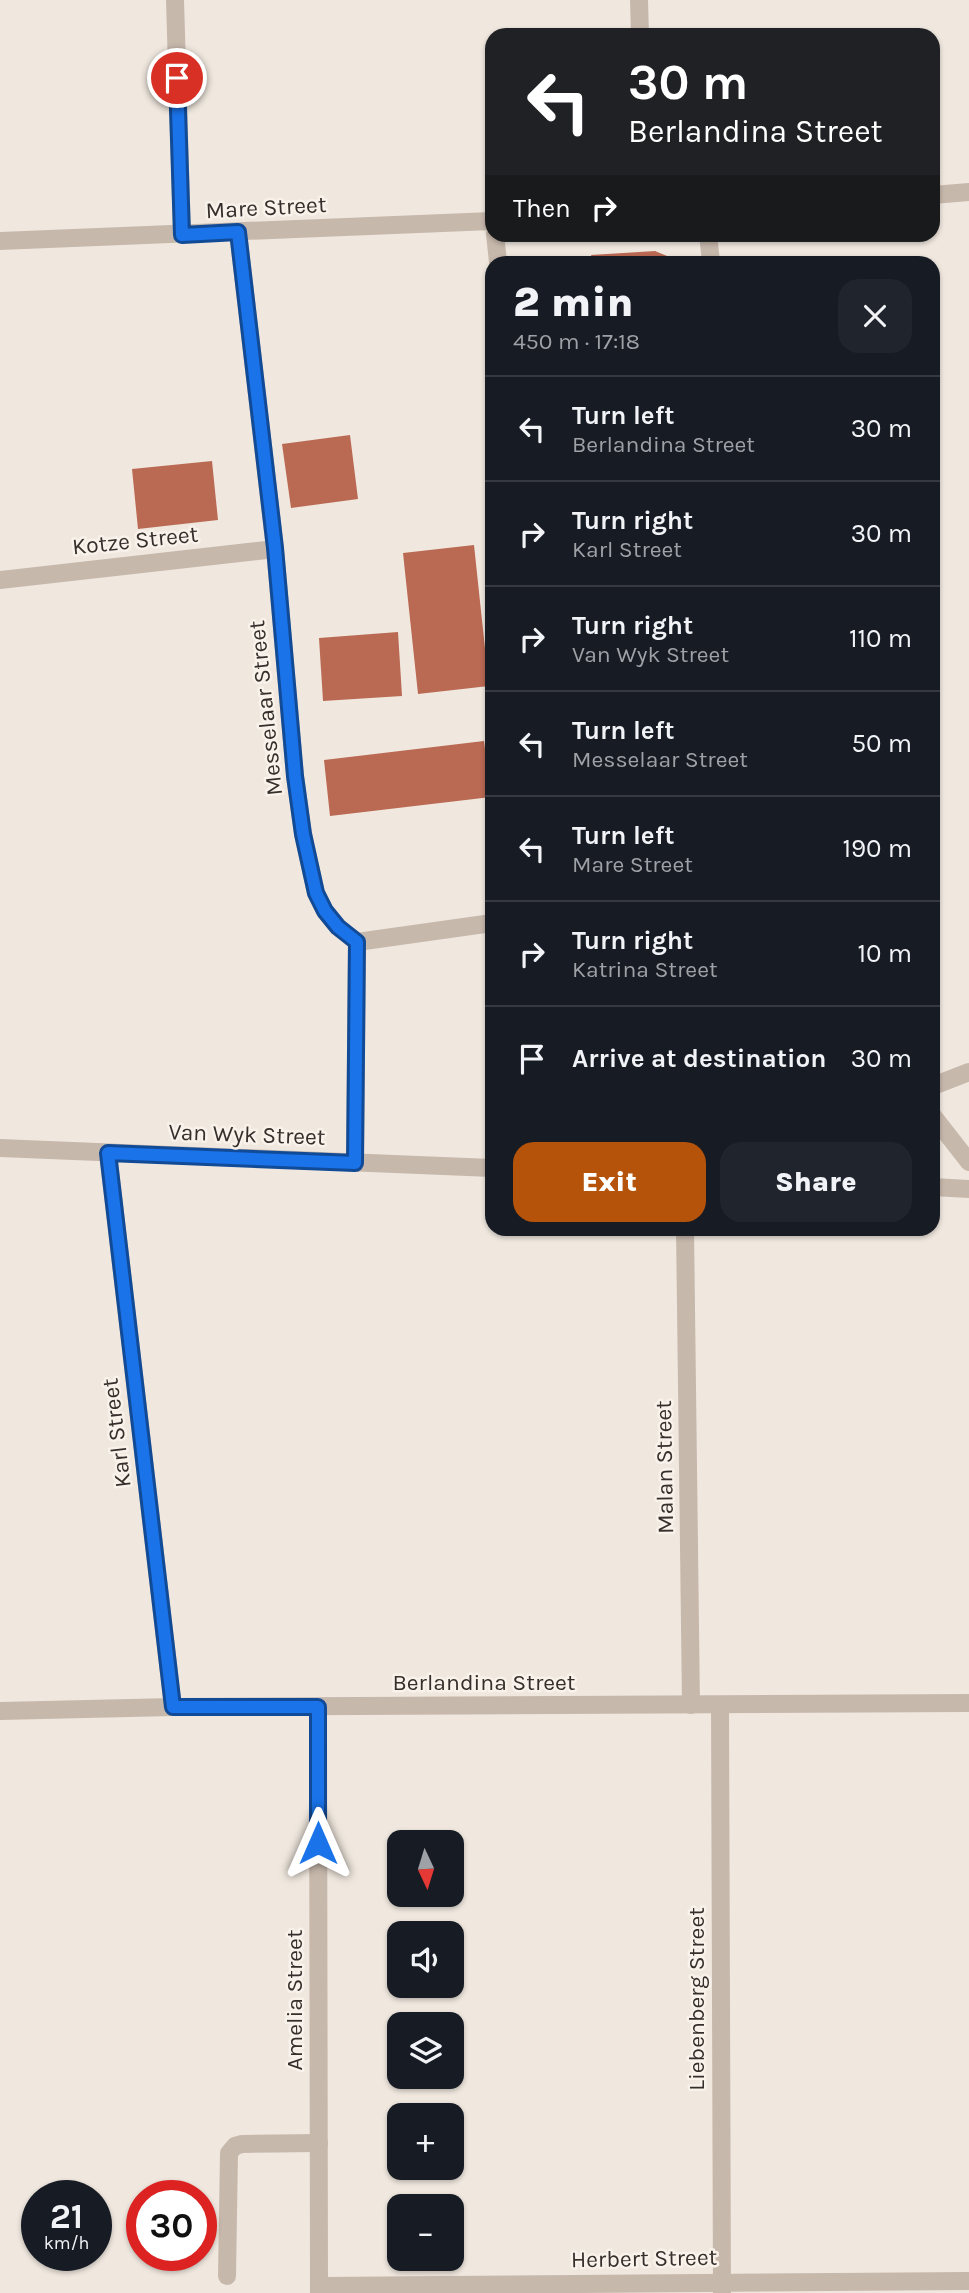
<!DOCTYPE html>
<html lang="en">
<head>
<meta charset="utf-8">
<style>
	body { margin:0; font-family:Karla,sans-serif; background:#20242c; color:#f1f3f6; height:100vh; display:flex; flex-direction:column; font-size:26px; white-space:nowrap }
	* { box-sizing:border-box; margin:0 }
	p { font-size:23px; color:#9ea1a6 }
	.icon { flex:none; width:38px; height:38px; fill:none; stroke:currentColor; stroke-width:2; stroke-linecap:round; stroke-linejoin:round }
	.map { position:relative; flex:1; overflow:hidden }
	.panel { position:absolute; left:485px; top:256px; width:455px; height:980px; display:flex; flex-direction:column; background:#171b24; border-radius:21px; box-shadow:0 2px 5px #0004 }
	.panel>* { flex:none }
	.top-card { position:absolute; left:485px; top:28px; width:455px; height:214px; border-radius:21px; box-shadow:0 2px 5px #0004; background:#202124; color:#fff; overflow:hidden }
	.needle { width:46px; rotate:176deg }
	.buttons { position:absolute; left:387px; top:1830px; display:grid; gap:14px }
	.buttons a { display:grid; place-items:center; width:77px; height:77px; border-radius:14px; background:#171b24; box-shadow:0 2px 5px #0004; font-size:35px }
	.speed { position:absolute; left:21px; top:2180px; display:flex; gap:14px; font-size:35px; font-weight:700; text-align:center }
	.speed>* { display:grid; place-content:center; width:91px; height:91px; border-radius:50%; background:#171b24; box-shadow:0 2px 5px #0004; line-height:1 }
	.speed small { font-size:18px; font-weight:400 }
	.speed .limit { border:10px solid #d22; background:#fff; color:#111 }
	.pin { position:absolute; display:grid; place-items:center; width:60px; height:60px; color:#fff; margin:-30px; border:4px solid #fff; border-radius:50%; box-shadow:0 2px 7px #0007 }
	.me { position:absolute; width:77px; margin:-38px; rotate:0deg; stroke-linejoin:round; filter:drop-shadow(0 0 5px #0008) }
	.turn { display:flex; align-items:center; gap:24px; height:147px; padding:0 28px; font-size:32px }
	.turn .icon { width:91px; height:91px; stroke-width:2.5 }
	.turn b { display:block; font-size:49px; line-height:60px }
	.then { display:flex; align-items:center; height:66px; padding:0 28px; background:#0003; gap:14px; font-size:26px }
	.round { display:grid; place-items:center; flex:none; width:74px; height:74px; border-radius:21px; background:#20242c }
	.headline { display:flex; align-items:center; justify-content:space-between; height:119px; padding:0 28px }
	h1 { font-size:42px; font-weight:800; line-height:52px }
	.cta { display:flex; gap:14px; margin-top:auto; padding:14px 28px }
	.cta a { flex:1; height:80px; border-radius:21px; background:#b45309; color:#fff; font-size:28px; font-weight:800; line-height:80px; text-align:center }
	.cta a+a { background:#20242c; color:#f1f3f6 }
	ul { padding:0; list-style:none }
	li { display:flex; align-items:center; gap:21px; height:105px; padding:0 28px; border-top:2px solid #363941 }
	li div { flex:1 }
	li b { display:block; font-size:26px }
	li em { font-style:normal }
	.map>svg:first-child { display:block }
</style>
</head>
<body>
<div class="map">
<svg width="969" height="2293" viewBox="0 0 969 2293">
	<rect width="100%" height="100%" fill="#f0e8df"/>
	<g fill="#ba6953">
		<polygon points="655,251 667,256 670,262 593,262 591,255"/>
		<polygon points="350,435 358,499 291,508 282,444"/>
		<polygon points="212,461 218,520 138,529 132,469"/>
		<polygon points="474,545 489,686 418,694 403,553"/>
		<polygon points="398,632 402,696 323,701 319,638"/>
		<polygon points="484,741 491,797 330,816 324,760"/>
	</g>
	<g fill="none" stroke-linecap="round" stroke-linejoin="round">
		<g stroke="#c7b8ac" stroke-width="18">
			<polyline points="175,0 182,235"/>
			<polyline points="639,0 640,35"/>
			<polyline points="933,195 969,192"/>
			<polyline points="238,232 275,549 295,776 303,834 316,893 325,911 338,927 357,942"/>
			<polyline points="495,234 498,262"/>
			<polyline points="708,234 711,262"/>
			<polyline points="0,241 492,221"/>
			<polyline points="0,580 275,549"/>
			<polyline points="357,942 492,923"/>
			<polyline points="933,1086 969,1072"/>
			<polyline points="933,1116 969,1162"/>
			<polyline points="0,1148 492,1168"/>
			<polyline points="108,1153 173,1707"/>
			<polyline points="355,1163 357,942"/>
			<polyline points="933,1187 969,1189"/>
			<polyline points="685,1228 691,1705"/>
			<polyline points="720,1705 722,2293"/>
			<polyline points="318,1707 319,2293"/>
			<polyline points="0,1711 173,1707 969,1703"/>
			<polyline points="227,2276 229,2153 235,2146 242,2144 319,2143"/>
			<polyline points="319,2286 969,2281"/>
		</g>
	</g>
	<g fill="none" stroke-linecap="round" stroke-linejoin="round">
		<defs>
			<polyline id="route" points="177,78 182,235 238,232 275,548 295,776 303,834 316,893 325,911 338,927 357,942 355,1163 108,1153 173,1707 318,1707 318,1843"/>
		</defs>
		<use href="#route" stroke="#114b97" stroke-width="18"/>
		<use href="#route" stroke="#1a73e8" stroke-width="12"/>
	</g>
	<g text-anchor="middle" stroke-width="5" stroke-linejoin="round" paint-order="stroke">
		<g font-size="23" fill="#362e2a" stroke="#f8f2eb">
			<text transform="translate(266 207) rotate(-3)" y="8">Mare Street</text>
			<text transform="translate(135 540) rotate(-6)" y="8">Kotze Street</text>
			<text transform="translate(265 708) rotate(-96)" y="8">Messelaar Street</text>
			<text transform="translate(247 1134) rotate(2)" y="8">Van Wyk Street</text>
			<text transform="translate(116 1433) rotate(-97)" y="8">Karl Street</text>
			<text transform="translate(664 1467) rotate(-91)" y="8">Malan Street</text>
			<text x="484" y="1690">Berlandina Street</text>
			<text transform="translate(696 1999) rotate(-90)" y="8">Liebenberg Street</text>
			<text transform="translate(294 2000) rotate(-90)" y="8">Amelia Street</text>
			<text transform="translate(644 2258) rotate(-1)" y="8">Herbert Street</text>
		</g>
	</g>
</svg>
<div class="buttons">
<a><svg class="needle" viewBox="-14 -14 28 28"><path d="M0-13l5 13h-10z" fill="#e53935"/><path d="M0 13l5-13h-10z" fill="#9ea1a6"/></svg></a>
<a><svg class="icon" aria-label="sound" viewBox="0 0 24 24"><path d="M4 9h4l5-4v14l-5-4H4zM17 9q2 3 0 6"/></svg></a>
<a><svg class="icon" aria-label="layers" viewBox="0 0 24 24"><path d="M12 4l9 5-9 5-9-5zM3 14l9 5 9-5"/></svg></a>
<a>+</a>
<a>−</a>
</div>
<div class="speed"><div>21<small>km/h</small></div><div class="limit">30</div></div>
<div class="pin" style="left:177px;top:78px;background:#d93025"><svg class="icon" aria-label="arrive" viewBox="0 0 24 24"><path d="M6 21V4h12l-3 4 3 4H6"/></svg></div>
<svg class="me" style="left:318px;top:1843px" viewBox="-20 -20 40 40"><path d="M0-17L14 15 0 8-14 15z" fill="#1a73e8" stroke="#fff" stroke-width="4"/></svg>
<div class="top-card">
<div class="turn"><svg class="icon" aria-label="left" viewBox="0 0 24 24"><path d="M17 20v-9H6M10 6l-5 5 5 5"/></svg><div><b>30 m</b>Berlandina Street</div></div>
<div class="then">Then<svg class="icon" aria-label="right" viewBox="0 0 24 24"><path d="M7 20v-9h11M14 6l5 5-5 5"/></svg></div>
</div>
<section class="panel">
<div class="headline"><div><h1>2 min</h1><p>450 m · 17:18</p></div><a class="round"><svg class="icon" aria-label="close" viewBox="0 0 24 24"><path d="M6 6l12 12M18 6L6 18"/></svg></a></div>
<ul>
<li><svg class="icon" aria-label="left" viewBox="0 0 24 24"><path d="M17 20v-9H6M10 6l-5 5 5 5"/></svg><div><b>Turn left</b><p>Berlandina Street</p></div><em>30 m</em></li>
<li><svg class="icon" aria-label="right" viewBox="0 0 24 24"><path d="M7 20v-9h11M14 6l5 5-5 5"/></svg><div><b>Turn right</b><p>Karl Street</p></div><em>30 m</em></li>
<li><svg class="icon" aria-label="right" viewBox="0 0 24 24"><path d="M7 20v-9h11M14 6l5 5-5 5"/></svg><div><b>Turn right</b><p>Van Wyk Street</p></div><em>110 m</em></li>
<li><svg class="icon" aria-label="left" viewBox="0 0 24 24"><path d="M17 20v-9H6M10 6l-5 5 5 5"/></svg><div><b>Turn left</b><p>Messelaar Street</p></div><em>50 m</em></li>
<li><svg class="icon" aria-label="left" viewBox="0 0 24 24"><path d="M17 20v-9H6M10 6l-5 5 5 5"/></svg><div><b>Turn left</b><p>Mare Street</p></div><em>190 m</em></li>
<li><svg class="icon" aria-label="right" viewBox="0 0 24 24"><path d="M7 20v-9h11M14 6l5 5-5 5"/></svg><div><b>Turn right</b><p>Katrina Street</p></div><em>10 m</em></li>
<li><svg class="icon" aria-label="arrive" viewBox="0 0 24 24"><path d="M6 21V4h12l-3 4 3 4H6"/></svg><div><b>Arrive at destination</b></div><em>30 m</em></li>
</ul>
<div class="cta"><a>Exit</a><a>Share</a></div>
</section>
</div>
</body>
</html>
